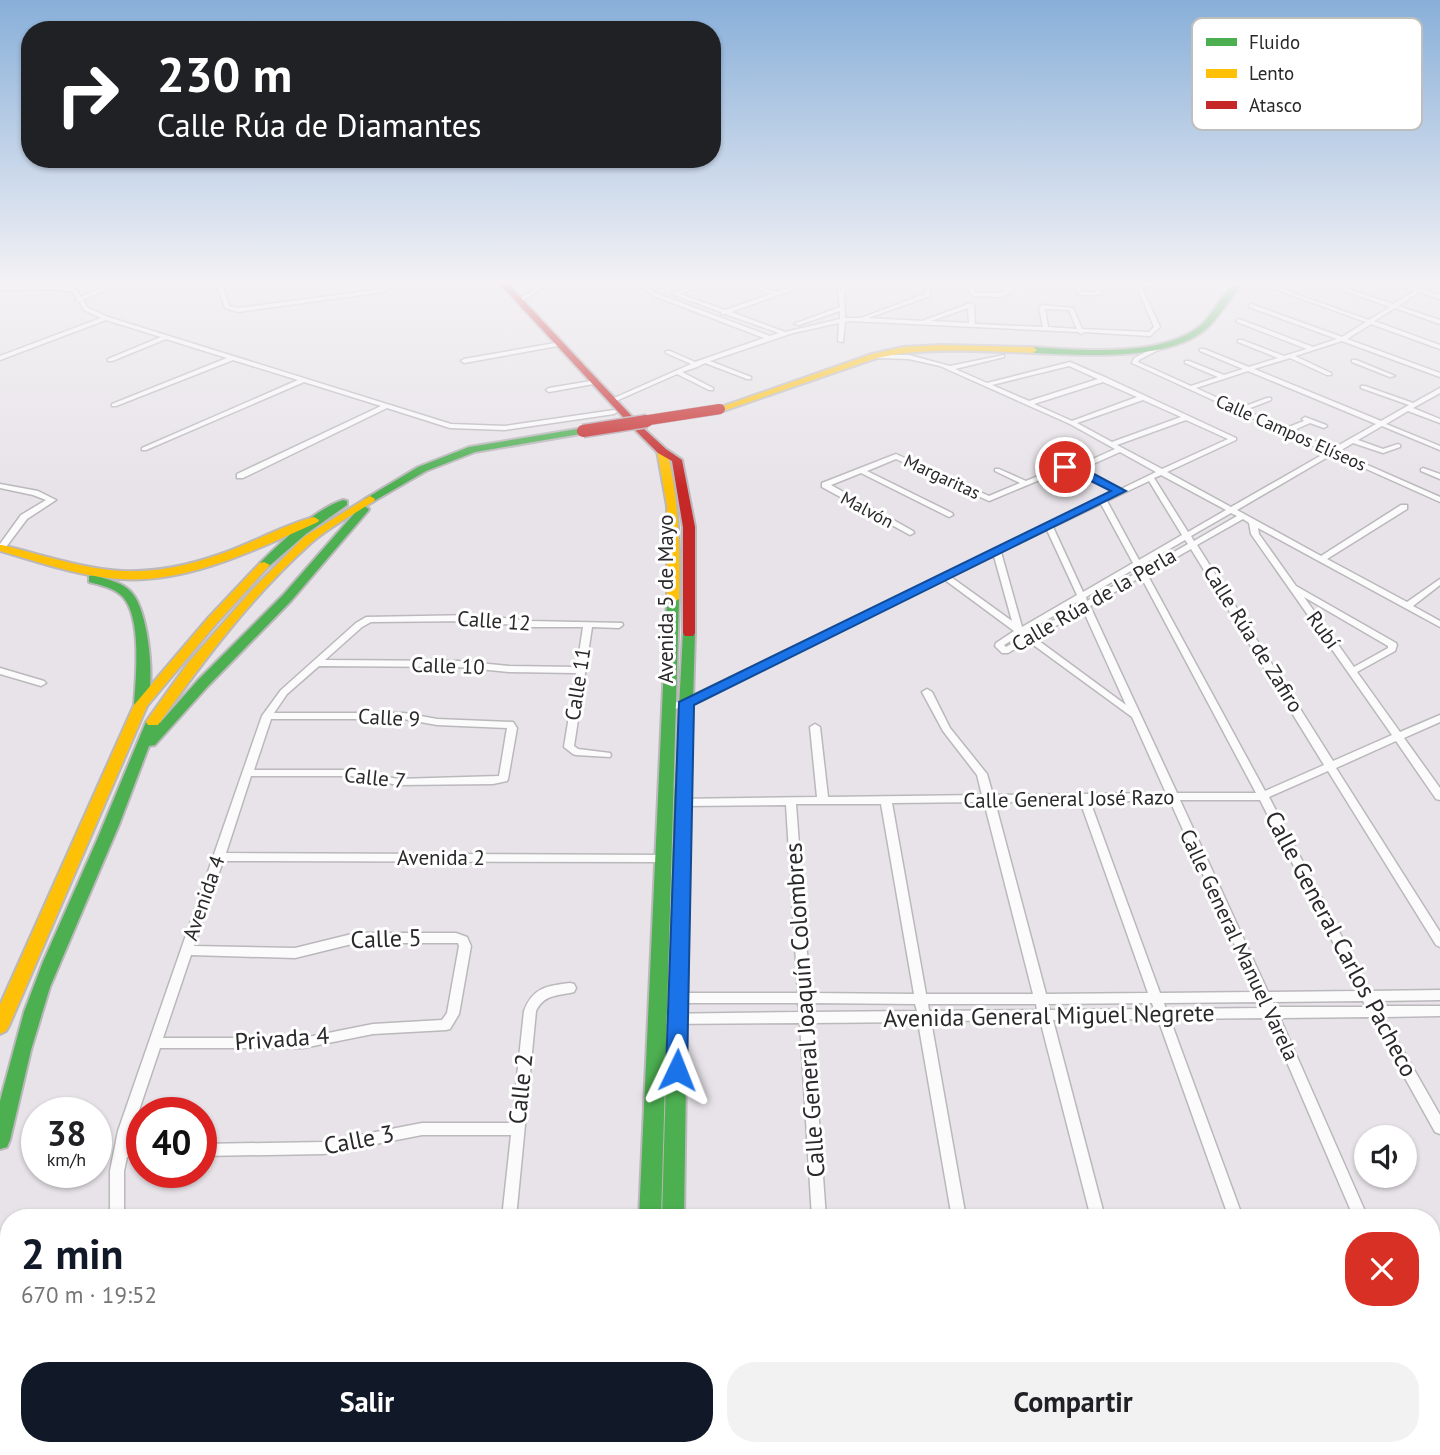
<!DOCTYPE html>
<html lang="es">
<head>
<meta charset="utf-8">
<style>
	body { margin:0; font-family:"PT Sans",sans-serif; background:#f2f2f2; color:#202124; height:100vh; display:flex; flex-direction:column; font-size:26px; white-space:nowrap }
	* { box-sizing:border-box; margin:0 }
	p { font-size:23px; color:#757577 }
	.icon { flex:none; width:38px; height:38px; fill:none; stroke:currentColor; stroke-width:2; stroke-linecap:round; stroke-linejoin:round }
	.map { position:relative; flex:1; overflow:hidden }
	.side { position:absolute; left:0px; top:1209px; width:1440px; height:247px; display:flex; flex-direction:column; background:#fff; border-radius:28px 28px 0 0; box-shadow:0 2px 5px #0004 }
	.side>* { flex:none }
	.top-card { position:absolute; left:21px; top:21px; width:700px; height:147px; border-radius:28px; box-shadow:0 2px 5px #0004; background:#202124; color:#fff; overflow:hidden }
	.fabs { position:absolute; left:1354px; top:1125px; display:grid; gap:14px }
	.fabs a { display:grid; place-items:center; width:63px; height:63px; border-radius:50%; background:#fff; box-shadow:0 2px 5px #0004; font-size:35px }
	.speed { position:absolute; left:21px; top:1097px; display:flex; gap:14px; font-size:35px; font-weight:700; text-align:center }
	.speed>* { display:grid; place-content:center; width:91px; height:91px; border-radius:50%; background:#fff; box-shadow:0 2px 5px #0004; line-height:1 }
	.speed small { font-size:18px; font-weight:400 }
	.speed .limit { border:10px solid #d22; background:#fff; color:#111 }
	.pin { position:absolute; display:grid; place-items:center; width:60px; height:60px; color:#fff; margin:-30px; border:4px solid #fff; border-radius:50%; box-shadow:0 2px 7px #0007 }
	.me { position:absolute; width:77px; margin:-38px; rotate:2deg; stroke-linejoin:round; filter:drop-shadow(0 0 5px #0008) }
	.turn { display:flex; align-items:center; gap:24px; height:147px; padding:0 21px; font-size:32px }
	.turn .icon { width:91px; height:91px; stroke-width:2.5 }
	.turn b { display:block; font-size:49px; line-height:60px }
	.round { display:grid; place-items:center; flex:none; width:74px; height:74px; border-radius:28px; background:#f2f2f2 }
	.head { display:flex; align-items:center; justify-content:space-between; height:119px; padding:0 21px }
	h1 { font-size:42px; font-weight:700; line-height:52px; color:#111827 }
	.cta { display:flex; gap:14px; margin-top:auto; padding:14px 21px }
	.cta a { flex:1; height:80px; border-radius:28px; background:#111827; color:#fff; font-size:28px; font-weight:700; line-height:80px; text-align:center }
	.cta a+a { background:#f2f2f2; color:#202124 }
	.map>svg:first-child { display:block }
</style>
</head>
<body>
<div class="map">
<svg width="1440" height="1455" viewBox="0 0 1440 1455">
	<rect width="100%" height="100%" fill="#e7e3e8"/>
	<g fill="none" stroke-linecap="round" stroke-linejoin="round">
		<defs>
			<g id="street">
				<polygon points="110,284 117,284 83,300 88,308 108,317 451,424 505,426 614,410 617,412 614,414 505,430 450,428 387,408 243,478 237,478 237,474 381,406 304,382 146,450 142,450 142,448 298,380 233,360 116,406 112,406 112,404 227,358 166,339 112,361 108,361 108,359 161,337 106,320 0,360 0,356 101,318 84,310 79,301 75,300 77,299 73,292 51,289 0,290 0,286 51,285 77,290 81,297"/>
				<polygon points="216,284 222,284 229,306 238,308 382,289 390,284 396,284 383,292 238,312 225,308"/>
				<polygon points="543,284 549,284 522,301 517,300"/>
				<path d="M644,284H648L647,287L658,294L770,336L779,333L725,314H721V312L672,294L701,284H707L680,294L725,310L771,294L755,288V286L776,292L798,286V288L731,312L785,332L840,319V311L799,325L794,324L840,307L838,290L854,284H861L844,291L845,318H861L925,294L926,284H931L930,296L868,318L922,321L971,303L974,305L975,324L1043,327L1039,307L1042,305L1073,308L1082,329L1149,332L1154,327L1136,285L1133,284H1155L1153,286H1141L1160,327L1150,336L1084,332L1081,334L1078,332L850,321L845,322L843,342L838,341L839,323L793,333L710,361L751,377V379H747L705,363L697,367L682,372L713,388V390H709L677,374L616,401H612V399L691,364L666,353V351H670L695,362L764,338L654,296L642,288ZM968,308L969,323L931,321ZM1045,309L1069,310L1077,329L1048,327Z"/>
				<polygon points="968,284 973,284 975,293 1000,293 1006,290 1007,284 1012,284 1012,291 1001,297 973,296 970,294"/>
				<polygon points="1073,284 1078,284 1083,292 1096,292 1092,284 1097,284 1102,293 1099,295 1079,295"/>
				<path d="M1267,284L1369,320L1390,307L1326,284H1332L1393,304L1415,291L1395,284H1402L1418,289L1426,284H1431L1423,290L1440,295V299L1419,292L1398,306L1440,320V324L1395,308L1374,321L1440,345V349L1371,324L1347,339L1440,373V377L1342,341L1295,356L1331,373V375H1327L1290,358L1254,369L1381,421L1409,405L1361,388V386H1365L1413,403L1440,388V393L1413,408L1440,419V423L1408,411L1386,424L1440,446V450L1382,426L1358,440L1383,449L1398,444L1400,445V447L1383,453L1353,443L1338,452L1440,497V502L1333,454L1237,510L1321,556L1401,505H1407V509L1327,559L1407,602L1440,579V585L1413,606L1440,621V627L1258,528L1259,534L1296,586L1396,643L1397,645L1395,651L1357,672L1400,732L1440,715V722L1404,738L1440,788V800L1436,799L1396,741L1336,768L1440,932V947L1436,945L1328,771L1269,797L1370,991L1440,990V1000L1375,1001L1378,1006H1440V1016L1384,1017L1440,1115V1134L1435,1132L1371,1017L1280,1018L1368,1218H1354L1268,1018L1170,1019L1243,1218H1229L1158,1019L1053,1020L1105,1218H1091L1040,1020L931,1021L966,1218H952L918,1022L812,1023L826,1218H812L800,1023L657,1024L653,1023L651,1019L653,1015L657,1014L799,1012L798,1003H674L670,1002L668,998L670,994L674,993H798L786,805L682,806L678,805L677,802L678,799L817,797L810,727L815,724L820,727L828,797L982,795L977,775L943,731L922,692L927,689L932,692L950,728L987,774L993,795L1166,793L1132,717L1028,641L1008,653H1002L995,646L996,643L1014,631L945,580L689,704L670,711L665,708L667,706L683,700L1115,491L1074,471L1066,469L989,501L896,459L867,471L952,513L953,515L949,517L861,473L831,485L913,531L914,533L910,535L822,487V483L896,454L989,496L1020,483L995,471V469H999L1026,481L1063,466L1075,467L1115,449L1070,424L940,366L909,359L879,358L877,357V355H909L950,366L1004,355V357L955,369L987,383L1070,362L1107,378L1236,438V440L1167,472L1231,507L1327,452L1132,363L1134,358L1160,345H1164V347L1139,360L1138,362L1191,386L1218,377L1185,363V361H1189L1224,375L1243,369L1200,351V349H1204L1249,367L1278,358L1238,342V340H1242L1284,356L1307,349L1237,322V320L1239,319L1313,347L1337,339L1249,307V305L1251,304L1342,337L1366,322L1266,286ZM1069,366L1098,379L1029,401L992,385ZM1248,371L1376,424L1332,449L1292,431L1310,423L1324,428L1327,426L1326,425L1305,417L1302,419L1304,421L1286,428L1245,410L1271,400V398H1267L1240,408L1196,388ZM1103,382L1137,397L1072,421L1034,404ZM1143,400L1181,417L1112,442L1077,423ZM1186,420L1228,439L1162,469L1117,445ZM1120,452L1156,472L1121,489L1082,469ZM1161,475L1226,510L1188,532L1154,478ZM1149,481L1182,535L1139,560L1107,501ZM1101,504L1133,563L1083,592L1053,527ZM1231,513L1237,516L1194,541L1191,536ZM1243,519L1249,523L1251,534L1392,735L1333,761L1197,545ZM1047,530L1077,595L1022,627L1001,552ZM1185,540L1188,544L1144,569L1142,565ZM1191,549L1324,765L1265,791L1147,574ZM994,556L1012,621L951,577ZM1136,568L1138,572L1087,601L1086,597ZM1141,577L1256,793H1177L1090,606ZM1304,597L1388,646V648L1354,667ZM1079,601L1081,605L1029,634L1026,632ZM1083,610L1126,705L1035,638ZM1020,635L1023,637L1006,647L1004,645ZM1180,800H1260L1358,991L1268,992ZM1080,801L1148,993L1046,994L995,802ZM1090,801H1170L1256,992L1160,993ZM984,802L1033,994H926L892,803ZM796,804H881L914,994L810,993ZM1363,1001L1366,1007H1276L1273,1002ZM1261,1002L1263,1008L1166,1009L1164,1003ZM811,1003L915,1004L917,1011L811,1012ZM1152,1003L1154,1009L1050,1010L1048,1004ZM928,1004H1036L1037,1010L929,1011Z"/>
				<polygon points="561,342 564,344 563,345 464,363 461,361 464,359"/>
				<polygon points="1352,360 1356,360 1395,376 1390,377 1352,362"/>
				<polygon points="597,380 600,382 599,383 549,392 546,390 549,388"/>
				<polygon points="1423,468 1440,474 1440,479 1421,471 1421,469"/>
				<polygon points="0,484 38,491 56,500 27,519 3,551 0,551 0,544 21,515 46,500 33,495 0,488"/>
				<path d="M476,615L531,621L622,623L623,625L619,628L592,627L574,746L578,749L610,753L611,755L610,757L576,755L573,754L564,747L576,673L509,672L458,667L319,666L287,694L274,713H404L437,719L513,722L517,728L508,779L507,781L493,784L398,785L351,776H251L226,853L663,855L667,856L668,859L667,862L223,861L194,946L295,948L356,933H456L467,937L471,946L459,1014L450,1029L446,1030L373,1034L303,1048H160L132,1131L129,1145H142V1157H127L124,1171V1218H110V1171L118,1131L262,716L281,690L356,623L366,617ZM476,621L531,627H583L577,667L509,666L458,661L325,660L362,627L371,622ZM271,719H404L437,725L507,728L499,776L398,779L351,770H254ZM356,943H458L459,946L447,1013L442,1020L373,1024L303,1038H163L191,955L295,958Z"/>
				<polygon points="0,668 44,681 46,683 41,686 0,674"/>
				<path d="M570,983L574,984L576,988L574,992C558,996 544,994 536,1011L516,1218H502L511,1135H422L324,1154L201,1156V1144L324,1142L422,1123H512L524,1011C533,987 547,986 570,983Z"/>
				<polygon points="1432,1373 1438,1375 1440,1381 1440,1408 1434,1406 1432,1399"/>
				<rect x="827" y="1447" width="16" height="8"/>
				<polygon points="993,1447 1009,1447 1010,1455 994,1455"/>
				<polygon points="1152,1447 1168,1447 1170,1455 1154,1455"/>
				<polygon points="1310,1447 1326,1447 1328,1455 1312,1455"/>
			</g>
			<g id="fast">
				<path d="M1235,284H1243C1229,298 1220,317 1206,329C1168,362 1080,355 1033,353L1029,350L1033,347C1080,350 1163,358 1201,325C1215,313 1220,295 1235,284Z"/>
				<polygon points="583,428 588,431 586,433 475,452 426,471 374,501 370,502 365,499 418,467 469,447"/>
				<path d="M343,500L347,501V505L306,534L268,567H260V563C282,541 314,510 343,500Z"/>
				<polygon points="364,506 369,509 368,511 291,601 208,686 155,745 149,746 119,825 50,987 31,1050 10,1140 7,1147 0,1149 0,1101 24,1012 43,962 97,840 146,722 153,718 158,719 160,723 198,680 283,595 360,507"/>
				<path d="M93,575C106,579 123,582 132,593C149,612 156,686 146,708H136L134,705C136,678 142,618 123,597C115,588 100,585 89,582V576Z"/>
				<polygon points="673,595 679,599 661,1218 639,1218 667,599"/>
				<polygon points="689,629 695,633 690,802 684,1218 662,1218 674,802 683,633"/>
				<rect x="628" y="1447" width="24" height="8"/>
				<rect x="656" y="1447" width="24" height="8"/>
			</g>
			<g id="slow">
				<path d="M941,345L1033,347L1037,350L1033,353C981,351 928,347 877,358L723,411L715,409L872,354L903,347Z"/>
				<path d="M662,448L667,451C679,500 680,549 679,599L673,603L667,599V506L657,451Z"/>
				<path d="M370,496L375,499L374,501C353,515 329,527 311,543C252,596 203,661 158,725H148L146,722L148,719L188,663L252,590L304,537Z"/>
				<path d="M314,517L319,520L318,522C257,549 187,584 119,579C78,576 39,562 0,551V545H2C89,567 128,586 218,555C251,544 281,526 314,517Z"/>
				<polygon points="264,562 270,565 268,567 216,624 147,706 9,1026 6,1031 0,1034 0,1005 134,705 208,618 260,563"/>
			</g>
			<polygon id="jam" points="500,284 508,284 642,427 666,449 682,460 695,527 695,633 693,636 685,636 683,633 683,527 672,461 658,453 636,431"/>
		</defs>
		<use href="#street" stroke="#bbb8bc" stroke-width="3"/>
		<use href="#fast" stroke="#bbb8bc" stroke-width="4"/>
		<use href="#slow" stroke="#bbb8bc" stroke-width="4"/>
		<use href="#jam" stroke="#bbb8bc" stroke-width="4"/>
		<use href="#street" fill="#fbfbfc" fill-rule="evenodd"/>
		<use href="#fast" fill="#4caf50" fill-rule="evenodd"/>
		<use href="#slow" fill="#ffc107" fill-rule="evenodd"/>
		<use href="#jam" fill="#c62828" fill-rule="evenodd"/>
		<defs>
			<polyline id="jam-bridge-far1" points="636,422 720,409"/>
			<polyline id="jam-bridge" points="583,431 647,421"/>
		</defs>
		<use href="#jam-bridge-far1" stroke="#b8a8b3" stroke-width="11" stroke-linecap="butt"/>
		<use href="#jam-bridge" stroke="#b8a8b3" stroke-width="15" stroke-linecap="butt"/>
		<use href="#jam-bridge-far1" stroke="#c62828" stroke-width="10"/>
		<use href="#jam-bridge" stroke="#c62828" stroke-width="12"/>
	</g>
	<linearGradient id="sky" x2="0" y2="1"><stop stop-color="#88afd9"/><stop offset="0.58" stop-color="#f4f2f5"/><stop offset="1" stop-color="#f4f2f5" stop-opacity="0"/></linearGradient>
	<rect width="1440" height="487" fill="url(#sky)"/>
	<polygon fill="#1a73e8" stroke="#114b97" stroke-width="2" points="1065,463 1081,467 1126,491 694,705 687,1070 684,1077 677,1080 669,1077 666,1070 679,702 1111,491 1073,472 1061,469 1059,467"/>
	<g text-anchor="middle" stroke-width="6" stroke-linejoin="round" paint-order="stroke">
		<g font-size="18" fill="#2a282a" stroke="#fff">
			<text transform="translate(1291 433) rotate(24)" y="6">Calle Campos Elíseos</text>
			<text transform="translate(942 477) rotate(25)" y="6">Margaritas</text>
			<text transform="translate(867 510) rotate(28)" y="6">Malvón</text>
		</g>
		<g font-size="21" fill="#2a282a" stroke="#fff">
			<text transform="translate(666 599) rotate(-90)" y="7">Avenida 5 de Mayo</text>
			<text transform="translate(1094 600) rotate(-30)" y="7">Calle Rúa de la Perla</text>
			<text transform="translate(494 621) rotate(4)" y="7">Calle 12</text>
			<text transform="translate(1323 630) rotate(54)" y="7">Rubí</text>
			<text transform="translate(1253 639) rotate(58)" y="7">Calle Rúa de Zafiro</text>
			<text transform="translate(448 666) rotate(2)" y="7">Calle 10</text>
			<text transform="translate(578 684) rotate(-81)" y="7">Calle 11</text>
			<text transform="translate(389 718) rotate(3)" y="7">Calle 9</text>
			<text transform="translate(375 778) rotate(6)" y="7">Calle 7</text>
			<text transform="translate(1069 799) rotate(-1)" y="7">Calle General José Razo</text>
			<text x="441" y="865">Avenida 2</text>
			<text transform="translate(204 898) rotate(-71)" y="7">Avenida 4</text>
			<text transform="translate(1239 945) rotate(65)" y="7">Calle General Manuel Varela</text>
		</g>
		<g font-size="24" fill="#2a282a" stroke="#fff">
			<text transform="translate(386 939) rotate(-2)" y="8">Calle 5</text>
			<text transform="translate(1341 944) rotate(62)" y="8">Calle General Carlos Pacheco</text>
			<text transform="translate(805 1010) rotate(-94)" y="8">Calle General Joaquín Colombres</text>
			<text transform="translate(1049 1016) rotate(-1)" y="8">Avenida General Miguel Negrete</text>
			<text transform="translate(282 1039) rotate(-4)" y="8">Privada 4</text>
			<text transform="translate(521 1089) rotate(-84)" y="8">Calle 2</text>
			<text transform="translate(359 1140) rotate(-11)" y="8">Calle 3</text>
		</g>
	</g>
	<rect x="1192" y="18" width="230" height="112" rx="10" fill="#fff" stroke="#bfbebf" stroke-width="2"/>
	<rect x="1206" y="38" width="31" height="8" fill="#4caf50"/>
	<rect x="1206" y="69" width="31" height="9" fill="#ffc107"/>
	<rect x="1206" y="101" width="31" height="8" fill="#c62828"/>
	<g font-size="19" fill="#2a282a">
		<text x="1249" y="49">Fluido</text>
		<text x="1249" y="80">Lento</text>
		<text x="1249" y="112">Atasco</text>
	</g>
</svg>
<div class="fabs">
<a><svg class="icon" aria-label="sound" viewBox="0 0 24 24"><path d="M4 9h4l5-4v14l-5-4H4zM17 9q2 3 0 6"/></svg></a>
</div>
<div class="speed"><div>38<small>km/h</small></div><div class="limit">40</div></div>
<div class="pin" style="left:1065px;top:467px;background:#d93025"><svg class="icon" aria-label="arrive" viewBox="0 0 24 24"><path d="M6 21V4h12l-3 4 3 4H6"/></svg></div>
<svg class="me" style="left:677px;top:1070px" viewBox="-20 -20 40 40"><path d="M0-17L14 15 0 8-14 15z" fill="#1a73e8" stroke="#fff" stroke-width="4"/></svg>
<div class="top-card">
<div class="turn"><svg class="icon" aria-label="right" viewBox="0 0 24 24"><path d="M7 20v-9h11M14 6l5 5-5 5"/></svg><div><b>230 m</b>Calle Rúa de Diamantes</div></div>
</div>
<section class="side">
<div class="head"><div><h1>2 min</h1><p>670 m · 19:52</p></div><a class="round" style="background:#d93025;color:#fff"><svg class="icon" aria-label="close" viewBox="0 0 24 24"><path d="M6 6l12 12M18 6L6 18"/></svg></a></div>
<div class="cta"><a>Salir</a><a>Compartir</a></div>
</section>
</div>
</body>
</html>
